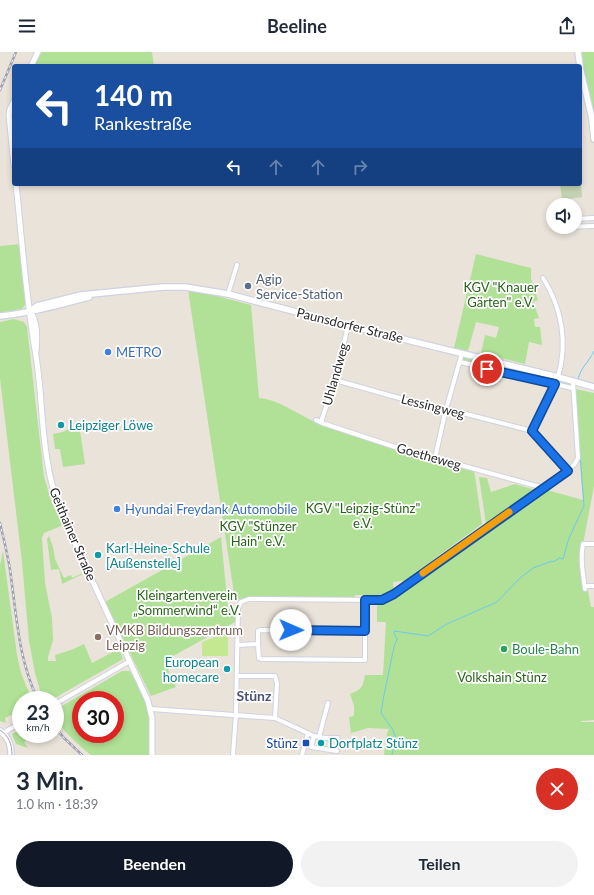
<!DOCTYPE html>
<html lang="de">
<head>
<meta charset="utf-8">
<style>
	body { margin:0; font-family:Lato,sans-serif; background:#f2f2f3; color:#1f2937; height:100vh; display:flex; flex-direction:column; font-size:15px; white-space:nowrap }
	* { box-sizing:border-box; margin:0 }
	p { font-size:13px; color:#747a83 }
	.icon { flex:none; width:22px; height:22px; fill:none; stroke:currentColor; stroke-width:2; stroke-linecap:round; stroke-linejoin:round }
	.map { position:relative; height:703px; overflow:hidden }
	.drawer { display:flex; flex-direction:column; background:#fff; flex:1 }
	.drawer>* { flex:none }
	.hud { position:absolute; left:12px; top:12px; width:570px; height:122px; border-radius:4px; box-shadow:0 2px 6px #0003; background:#1a4fa0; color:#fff; overflow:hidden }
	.fabs { position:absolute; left:546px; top:146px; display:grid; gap:8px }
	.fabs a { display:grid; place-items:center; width:36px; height:36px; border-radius:50%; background:#fff; box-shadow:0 2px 6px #0003; font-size:20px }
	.speed { position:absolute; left:12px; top:639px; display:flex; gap:8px; font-size:20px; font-weight:700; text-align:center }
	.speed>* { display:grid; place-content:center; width:52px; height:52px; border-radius:50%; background:#fff; box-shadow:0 2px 6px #0003; line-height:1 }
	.speed small { font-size:10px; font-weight:400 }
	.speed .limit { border:6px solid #d22; background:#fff; color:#111 }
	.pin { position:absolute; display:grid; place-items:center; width:34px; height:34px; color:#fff; margin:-17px; border:2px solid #fff; border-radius:50%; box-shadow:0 1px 4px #0007 }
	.me { position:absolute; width:44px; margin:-22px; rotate:91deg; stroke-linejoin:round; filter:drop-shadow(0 0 3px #0008) }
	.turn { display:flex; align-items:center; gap:14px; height:84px; padding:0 16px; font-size:18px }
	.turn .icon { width:52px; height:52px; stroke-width:2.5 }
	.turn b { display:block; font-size:28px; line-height:34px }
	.lanes { display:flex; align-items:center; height:38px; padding:0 16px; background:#0003; justify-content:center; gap:20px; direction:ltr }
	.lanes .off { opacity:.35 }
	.round { display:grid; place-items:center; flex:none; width:42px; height:42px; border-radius:21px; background:#f2f2f3 }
	.summary { display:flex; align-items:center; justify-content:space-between; height:68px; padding:0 16px }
	h1 { font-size:24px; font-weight:700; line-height:30px }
	.action { display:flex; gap:8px; margin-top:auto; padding:8px 16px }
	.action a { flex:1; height:46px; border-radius:24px; background:#111827; color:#fff; font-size:16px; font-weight:700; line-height:46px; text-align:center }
	.action a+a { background:#f2f2f3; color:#1f2937 }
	header { display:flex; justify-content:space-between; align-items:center; height:52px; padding:0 16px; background:#fff; font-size:18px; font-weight:700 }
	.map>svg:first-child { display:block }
</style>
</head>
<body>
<header><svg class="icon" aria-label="menu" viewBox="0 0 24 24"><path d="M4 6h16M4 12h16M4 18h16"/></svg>Beeline<svg class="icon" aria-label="share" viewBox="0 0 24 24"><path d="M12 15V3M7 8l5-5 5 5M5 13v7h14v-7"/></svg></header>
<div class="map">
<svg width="594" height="703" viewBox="0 0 594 703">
	<rect width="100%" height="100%" fill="#eae3da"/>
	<g fill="#b0e196" fill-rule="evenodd">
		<polygon points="40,0 152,0 154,14 33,14"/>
		<polygon points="581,0 594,0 594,70 584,26"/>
		<polygon points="21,192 27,250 22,257 0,261 0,194"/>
		<polygon points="476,202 531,216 531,227 538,248 533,250 539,266 534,267 535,275 540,275 542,293 529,290 525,312 481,301 485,283 496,286 499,275 476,270 468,299 454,296"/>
		<path d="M188,238L205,241L251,253L259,346C282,348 300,365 321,372C371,391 423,405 474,418L482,472L404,529L393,530L394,540C386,543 379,545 370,545L368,543H355V545H249L235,548Z"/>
		<polygon points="14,267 24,270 27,275 44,425 52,451 62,471 61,474 44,481 42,486 45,531 52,566 53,588 48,605 48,609 56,609 55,603 71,598 84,592 92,611 115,599 116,601 120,599 123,607 53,647 51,644 49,648 40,647 42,645 35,621 29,589 22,510 0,326 0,270"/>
		<polygon points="462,301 573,330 572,336 460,310"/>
		<path d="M576,337L594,341V434L580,508L584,540L588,539L591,555H594V668L581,669V670H594V703H384L387,681L389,677L368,676L351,681L349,665L354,664V654L350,642C361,638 363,635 365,623H383L386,570H377V550C399,548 421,526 439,514V512L543,437L583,448L579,400Z"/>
		<polygon points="79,372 85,412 63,415 60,397 55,397 53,382 63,380"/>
		<polygon points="479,425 487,426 491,440 515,432 535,438 486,472"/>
		<polygon points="49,484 53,495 55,507 64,526 71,523 72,526 85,520 85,521 62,532 59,517 51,518 47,487"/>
		<polygon points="221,485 228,556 234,559 235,562 235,570 164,609 176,635 151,644 105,550"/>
		<polygon points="3,499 17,603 21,621 32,648 21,648 21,658 5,666 6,671 0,669 0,513"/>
		<path d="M122,619H130C137,633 146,647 149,662C151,676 149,690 149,703H91C83,697 57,674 55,664C55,662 55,660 55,658ZM81,648H115V682H81Z"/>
		<polygon points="21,677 21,682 37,682 24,690 28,696 16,692 12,682"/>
	</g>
	<polygon fill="#c2d4b1" points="580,117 582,145 562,148 560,132 580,132"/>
	<polygon fill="#c4e892" points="228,580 228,604 202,604 202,590"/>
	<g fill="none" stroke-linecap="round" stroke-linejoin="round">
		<g stroke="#6dcaec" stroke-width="1">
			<path d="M578,328C581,314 588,312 594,299"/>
			<path d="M392,703L396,687L393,678L381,661C383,645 387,630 390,614C392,605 393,596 397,587L394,581V579L428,584L447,572L497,550L520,526L533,516L549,510L555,509L559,506L563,507L569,486L584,454L579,389"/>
		</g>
		<defs>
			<g id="minor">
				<polyline points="575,167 594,166"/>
				<polyline points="564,175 594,174"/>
				<path d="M543,226C562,256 568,291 558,325"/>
				<polyline points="228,242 237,213"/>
				<polyline points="460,310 572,336"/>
				<polyline points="335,328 442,358 447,357 532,379 568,419"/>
				<polyline points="316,368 322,371 398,396 544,436"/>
				<polyline points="321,370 335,328 348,274"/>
				<polyline points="532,379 555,332"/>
				<polyline points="435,406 445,361 462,301"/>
				<polyline points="585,534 594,534"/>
				<path d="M585,537C583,521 580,508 583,492H594"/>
				<polyline points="258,592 258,579 261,578 365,579"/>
				<polyline points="238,593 258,592 259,606 261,607 365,608 365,548"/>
				<polyline points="237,624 275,624 277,632 275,666"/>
				<polyline points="55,652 130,609"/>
				<polyline points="151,657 275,666 314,684 325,686 338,686"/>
				<polyline points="4,682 8,678 21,671"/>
				<polyline points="314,684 311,695 337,699"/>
				<polyline points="319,685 328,651"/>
				<polyline points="233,703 236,661 238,556 241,550 249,547 382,548 394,542 554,429 574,413 578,406 573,330"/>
				<polyline points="302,703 308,681"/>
			</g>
			<g id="tertiary">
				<polyline points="31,14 38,0"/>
				<polyline points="14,49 10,57 9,63 14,113"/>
				<path d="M16,132C22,189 26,247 36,304C42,340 41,377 48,413C51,434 59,454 67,474L148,649L152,666V703"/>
				<path d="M30,259C38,269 37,287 36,300"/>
			</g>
			<g id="secondary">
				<polyline points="578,0 580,14"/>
				<polyline points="580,15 592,67 594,87"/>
				<polyline points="30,259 37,254 81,243 163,235 185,235 228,242 358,276 558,325 594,335"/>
				<path d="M0,264C30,261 59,253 89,245"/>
				<path d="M0,679C9,685 11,693 11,703"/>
			</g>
		</defs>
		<use href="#minor" stroke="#cfd2e1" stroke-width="6"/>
		<use href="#tertiary" stroke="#cfd2e1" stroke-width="7"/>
		<use href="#secondary" stroke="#cfd2e1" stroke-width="8"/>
		<use href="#minor" stroke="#fff" stroke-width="4"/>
		<use href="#tertiary" stroke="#fff" stroke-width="5"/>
		<use href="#secondary" stroke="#fff" stroke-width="5.5"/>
		<path stroke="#9da0b2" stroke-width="1" d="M0,678C9,684 12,692 12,703"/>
		<defs>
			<g id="rail">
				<polyline points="0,38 16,0"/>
				<path d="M0,471C4,489 9,507 11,525C17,568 19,609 38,648"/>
				<polyline points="55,675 64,686 82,703"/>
			</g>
		</defs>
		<use href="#rail" stroke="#9da0b2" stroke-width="2.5"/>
		<use href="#rail" stroke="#fff" stroke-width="1" stroke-dasharray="3" stroke-linecap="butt"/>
	</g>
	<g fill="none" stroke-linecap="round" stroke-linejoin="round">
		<defs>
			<polyline id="route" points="291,578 365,579 365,548 382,548 394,542 568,419 532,379 555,332 487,317"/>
		</defs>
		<use href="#route" stroke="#114b97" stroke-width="10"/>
		<use href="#route" stroke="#1a73e8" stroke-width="7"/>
		<polyline stroke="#f59e0b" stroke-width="7" points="423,521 509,460"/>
	</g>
	<circle fill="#5c6f8a" stroke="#fff" stroke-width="1.5" cx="248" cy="234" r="4"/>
	<g fill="#3f7fe0" stroke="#fff" stroke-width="1.5">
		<circle cx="108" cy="300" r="4"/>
		<circle cx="117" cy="457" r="4"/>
	</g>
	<g fill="#0f9aa8" stroke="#fff" stroke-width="1.5">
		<circle cx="61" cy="373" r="4"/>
		<circle cx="98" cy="503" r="4"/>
		<circle cx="227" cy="617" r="4"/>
		<circle cx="321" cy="691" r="4"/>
	</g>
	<circle fill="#8d6e63" stroke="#fff" stroke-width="1.5" cx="98" cy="585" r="4"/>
	<circle fill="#2e9e5b" stroke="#fff" stroke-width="1.5" cx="504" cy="597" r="4"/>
	<rect fill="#1a4fb4" stroke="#fff" stroke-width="1.5" x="302" y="687" width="8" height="8" rx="2"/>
	<g text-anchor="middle" stroke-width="3.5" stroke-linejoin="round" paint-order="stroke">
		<g font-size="13" fill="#4e5e75" stroke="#fff" text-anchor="start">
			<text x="256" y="232">Agip<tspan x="256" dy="15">Service-Station</tspan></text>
		</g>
		<g font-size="13" fill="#29631a" stroke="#fff">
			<text x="501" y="240">KGV "Knauer<tspan x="501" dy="15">Gärten" e.V.</tspan></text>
			<text x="363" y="461">KGV "Leipzig-Stünz"<tspan x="363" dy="15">e.V.</tspan></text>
			<text x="258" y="479">KGV "Stünzer<tspan x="258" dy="15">Hain" e.V.</tspan></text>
			<text x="187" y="548">Kleingartenverein<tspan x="187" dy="15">„Sommerwind“ e.V.</tspan></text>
			<text x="502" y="630">Volkshain Stünz</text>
		</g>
		<g font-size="13" fill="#282828" stroke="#fff">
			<text transform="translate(350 273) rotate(14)" y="5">Paunsdorfer Straße</text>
			<text transform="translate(335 322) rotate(-74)" y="5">Uhlandweg</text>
			<text transform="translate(433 354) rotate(14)" y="5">Lessingweg</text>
			<text transform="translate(429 404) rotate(16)" y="5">Goetheweg</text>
			<text transform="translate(73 482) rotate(67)" y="5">Geithainer Straße</text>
		</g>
		<g font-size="13" fill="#366cbe" stroke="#fff" text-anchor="start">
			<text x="116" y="305">METRO</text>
			<text x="125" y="462">Hyundai Freydank Automobile</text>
		</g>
		<g font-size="13" fill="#0d838f" stroke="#fff" text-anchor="start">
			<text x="69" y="378">Leipziger Löwe</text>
			<text x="106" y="501">Karl-Heine-Schule<tspan x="106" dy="15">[Außenstelle]</tspan></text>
			<text x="219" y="615" text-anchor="end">European<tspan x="219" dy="15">homecare</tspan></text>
			<text x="329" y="696">Dorfplatz Stünz</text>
		</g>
		<g font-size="13" fill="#785e54" stroke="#fff" text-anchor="start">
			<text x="106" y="583">VMKB Bildungszentrum<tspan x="106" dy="15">Leipzig</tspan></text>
		</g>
		<g font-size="13" fill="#27864d" stroke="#fff" text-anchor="start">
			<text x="512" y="602">Boule-Bahn</text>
		</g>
		<g font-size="13" fill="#164399" stroke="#fff" text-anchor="end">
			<text x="298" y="696">Stünz</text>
		</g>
		<g font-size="14" font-weight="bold" fill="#4a5277" stroke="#fff">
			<text x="254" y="649">Stünz</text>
		</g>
	</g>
</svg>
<div class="fabs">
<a><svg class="icon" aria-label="sound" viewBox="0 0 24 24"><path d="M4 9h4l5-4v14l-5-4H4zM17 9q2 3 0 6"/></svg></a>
</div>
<div class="speed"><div>23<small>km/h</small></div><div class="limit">30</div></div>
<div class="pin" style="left:487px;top:317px;background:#d93025"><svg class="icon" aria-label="arrive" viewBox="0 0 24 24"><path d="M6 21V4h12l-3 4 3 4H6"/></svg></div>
<svg class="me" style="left:291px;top:578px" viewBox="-20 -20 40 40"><circle r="19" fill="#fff"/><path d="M0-13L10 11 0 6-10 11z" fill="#1a73e8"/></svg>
<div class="hud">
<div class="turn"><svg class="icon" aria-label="left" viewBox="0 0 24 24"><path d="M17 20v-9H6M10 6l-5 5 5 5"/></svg><div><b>140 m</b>Rankestraße</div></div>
<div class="lanes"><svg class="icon" aria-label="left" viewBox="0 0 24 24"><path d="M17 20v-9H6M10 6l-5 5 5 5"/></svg><svg class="icon off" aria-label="ahead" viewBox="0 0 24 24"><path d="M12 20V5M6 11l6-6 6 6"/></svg><svg class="icon off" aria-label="ahead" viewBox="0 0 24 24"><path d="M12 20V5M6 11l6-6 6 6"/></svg><svg class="icon off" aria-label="right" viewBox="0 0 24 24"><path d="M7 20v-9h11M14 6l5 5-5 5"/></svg></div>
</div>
</div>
<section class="drawer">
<div class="summary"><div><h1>3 Min.</h1><p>1.0 km · 18:39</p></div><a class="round" style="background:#d93025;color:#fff"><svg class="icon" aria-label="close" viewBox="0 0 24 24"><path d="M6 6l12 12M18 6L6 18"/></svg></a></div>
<div class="action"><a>Beenden</a><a>Teilen</a></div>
</section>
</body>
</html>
